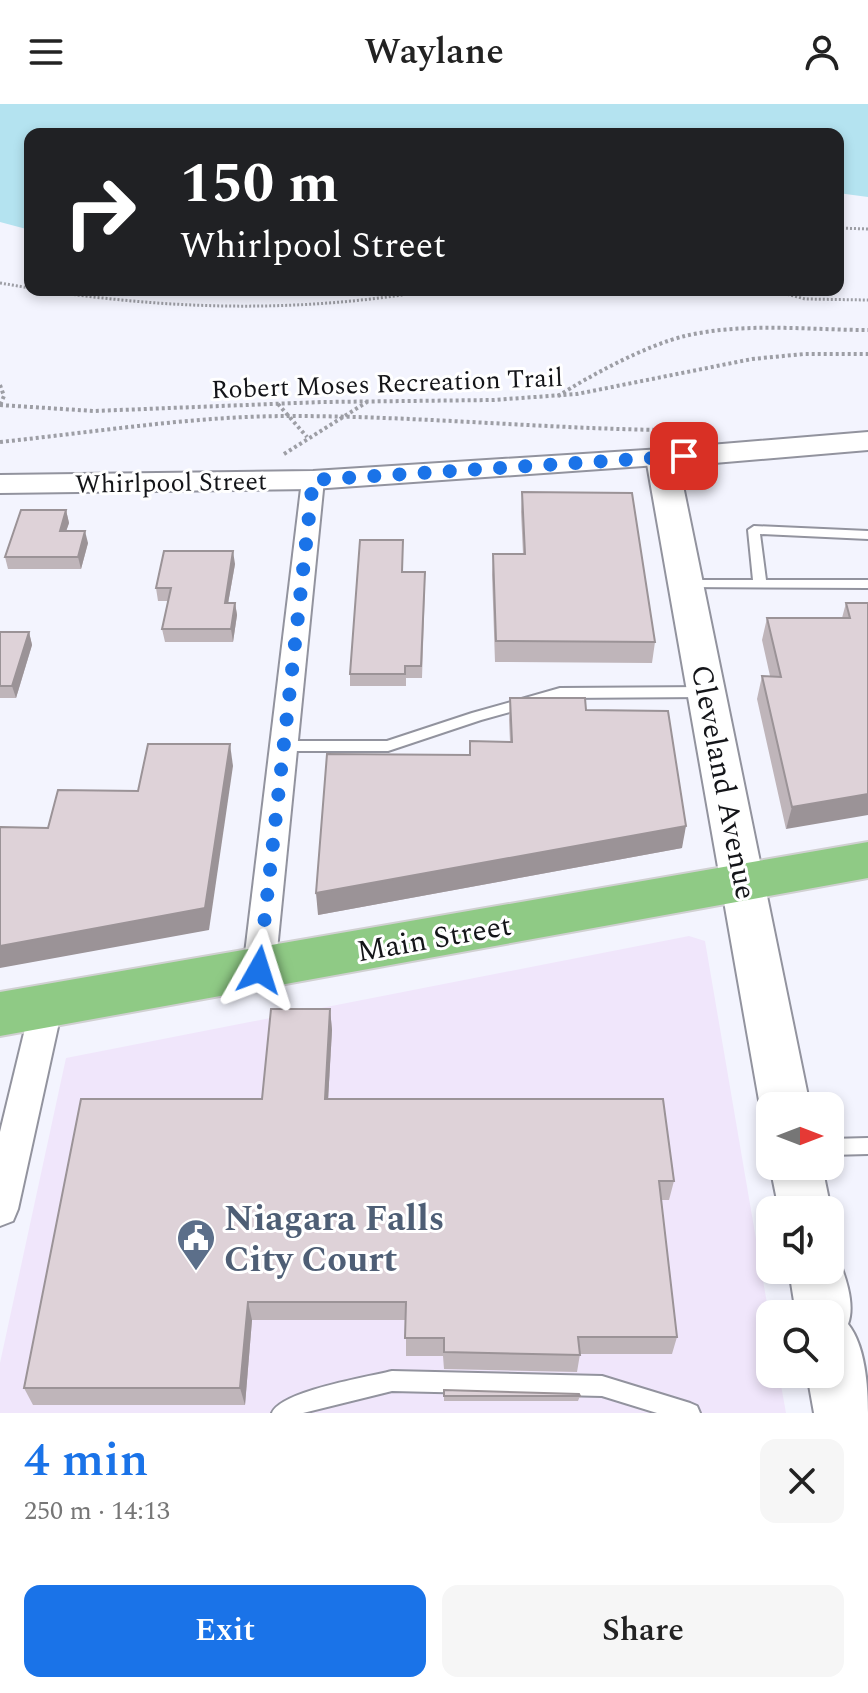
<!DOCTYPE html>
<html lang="en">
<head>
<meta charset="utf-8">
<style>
	body { margin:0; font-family:Spectral,serif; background:#f6f6f6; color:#222; height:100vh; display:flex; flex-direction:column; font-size:30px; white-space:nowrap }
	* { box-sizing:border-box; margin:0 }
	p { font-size:26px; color:#767676 }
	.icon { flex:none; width:44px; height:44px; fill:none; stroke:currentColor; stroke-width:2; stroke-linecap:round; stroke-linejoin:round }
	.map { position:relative; height:1309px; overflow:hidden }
	.panel { display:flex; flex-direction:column; background:#fff; flex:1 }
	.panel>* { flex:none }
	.guide { position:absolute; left:24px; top:24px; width:820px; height:168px; border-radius:16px; box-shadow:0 4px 12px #0003; background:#202124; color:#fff; overflow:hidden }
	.needle { width:52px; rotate:90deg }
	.fabs { position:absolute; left:756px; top:988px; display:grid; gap:16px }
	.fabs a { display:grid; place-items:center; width:88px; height:88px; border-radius:16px; background:#fff; box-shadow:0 4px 12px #0003; font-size:40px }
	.pin { position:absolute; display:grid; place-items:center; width:68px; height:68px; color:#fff; margin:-34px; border-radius:16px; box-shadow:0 4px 12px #0006 }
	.me { position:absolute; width:88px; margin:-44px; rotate:6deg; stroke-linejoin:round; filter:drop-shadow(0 0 6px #0008) }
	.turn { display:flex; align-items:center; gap:28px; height:168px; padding:0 24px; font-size:36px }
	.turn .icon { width:104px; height:104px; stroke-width:2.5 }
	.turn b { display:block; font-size:56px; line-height:68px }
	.round { display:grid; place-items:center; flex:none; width:84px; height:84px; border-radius:16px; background:#f6f6f6 }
	.head { display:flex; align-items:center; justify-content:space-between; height:136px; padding:0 24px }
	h1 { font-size:48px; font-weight:600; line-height:60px; color:#1a73e8 }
	.button { display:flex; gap:16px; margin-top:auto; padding:16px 24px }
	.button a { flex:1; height:92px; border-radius:16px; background:#1a73e8; color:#fff; font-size:32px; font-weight:600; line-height:92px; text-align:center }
	.button a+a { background:#f6f6f6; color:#222 }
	header { display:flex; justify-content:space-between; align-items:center; height:104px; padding:0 24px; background:#fff; font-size:36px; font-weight:600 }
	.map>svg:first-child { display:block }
</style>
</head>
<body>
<header><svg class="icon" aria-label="menu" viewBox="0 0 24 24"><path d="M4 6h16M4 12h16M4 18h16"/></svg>Waylane<svg class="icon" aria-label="person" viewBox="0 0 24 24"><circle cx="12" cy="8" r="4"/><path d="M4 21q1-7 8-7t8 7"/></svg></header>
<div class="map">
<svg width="868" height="1309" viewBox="0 0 868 1309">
	<rect width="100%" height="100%" fill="#f3f4fe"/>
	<polygon fill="#f0e6fb" points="689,832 705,837 770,1217 770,1270 779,1270 786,1309 0,1309 0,1259 66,954"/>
	<polygon fill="#b4e3f0" points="0,0 868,0 868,93 838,89 838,30 30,30 30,126 0,118"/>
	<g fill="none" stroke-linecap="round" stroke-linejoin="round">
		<defs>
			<g id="service">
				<polygon points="754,422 868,427 868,435 760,430 766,476 868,476 868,484 683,483 681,480 683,477 687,476 753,476 748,426"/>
				<polygon points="706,583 713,588 706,593 560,594 481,616 388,647 281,647 274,642 281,637 387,637 472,609 560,584"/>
				<polygon points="868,1034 868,1050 830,1051 830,1035"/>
				<path d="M392,1267L602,1272L690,1299L697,1302L700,1309H657L602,1292L392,1287L303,1309H272C281,1287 367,1273 392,1267Z"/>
			</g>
			<g id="minor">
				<polygon points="313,369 321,371 324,376 275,866 270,875 259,879 248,875 243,866 302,376 305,371"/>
				<polygon points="47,886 59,890 63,900 18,1105 13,1117 0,1122 0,1028 31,900 35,890"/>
			</g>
			<polygon id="tertiary" points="662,345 672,348 676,354 672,360 313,385 0,389 0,371 313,367"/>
			<g id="secondary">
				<polygon points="868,328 868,346 679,362 810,1002 770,1002 770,1019 760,1002 646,354 651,347 662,345"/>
				<polygon points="770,1062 822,1062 831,1106 830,1109 830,1106 779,1106"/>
				<path d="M830,1145L835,1147C844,1168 856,1199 848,1220C865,1241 868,1282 868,1309H814L807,1270H830V1210H796L789,1166H830Z"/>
			</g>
			<polygon id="primary" points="868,738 868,774 0,932 0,888"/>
		</defs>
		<use href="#service" stroke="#92939e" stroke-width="4"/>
		<use href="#minor" stroke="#92939e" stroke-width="4"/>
		<use href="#tertiary" stroke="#92939e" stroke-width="4"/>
		<use href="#secondary" stroke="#92939e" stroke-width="4"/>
		<use href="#primary" stroke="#d0d0d1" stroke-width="4"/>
		<g stroke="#9d9ea5" stroke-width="3" stroke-dasharray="2 2" stroke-linecap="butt">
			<polyline points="838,124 868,125"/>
			<polyline points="0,179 30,184"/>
			<path d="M42,186C174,206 301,209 433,186"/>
			<polyline points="772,186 805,195 868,196"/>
		</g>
		<g stroke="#9d9ea5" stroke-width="4" stroke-dasharray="3 3" stroke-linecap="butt">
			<polyline points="0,281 4,292 0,301"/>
			<path d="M558,292C591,271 647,241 685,232C743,218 809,226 868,226"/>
			<polyline points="278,300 307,333"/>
			<polyline points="0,301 94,307 322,298 493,296 577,290 752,255 804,250 868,250"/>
			<path d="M0,338C96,328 193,312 290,312C414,312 537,324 660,326"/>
			<polyline points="284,350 367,298"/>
		</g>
		<use href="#service" fill="#fff" fill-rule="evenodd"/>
		<use href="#minor" fill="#fff" fill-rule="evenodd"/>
		<use href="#tertiary" fill="#fff" fill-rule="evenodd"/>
		<use href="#secondary" fill="#fff" fill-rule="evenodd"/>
		<use href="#primary" fill="#8fca85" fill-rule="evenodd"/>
	</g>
	<g fill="#bfb5ba">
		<polygon points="522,388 655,538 652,559 495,558 492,471 493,450 523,450 521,408"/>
		<polygon points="66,406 69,419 66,427 88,439 81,465 8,465 5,453"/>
		<polygon points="235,460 228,499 235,499 237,511 233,538 165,538 162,525 168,497 158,497 156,484"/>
		<polygon points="402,468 425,481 422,574 406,574 406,582 350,582 350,570"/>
		<polygon points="846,499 868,499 786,725 757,595 762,572 770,572 762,536 767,514 842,514"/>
		<polygon points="0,528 29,528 32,541 16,594 0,594"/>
		<polygon points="510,594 586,606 682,744 318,811 470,651 510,638 509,616"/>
		<polygon points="330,905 332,926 328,995 674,1077 669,1096 661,1096 677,1233 672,1250 580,1250 577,1268 444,1265 443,1252 406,1252 406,1216 252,1216 245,1301 33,1301 24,1284 262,995"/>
		<polygon points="444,1286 580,1292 578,1297 444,1297"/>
	</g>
	<g fill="#9b9397">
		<polygon points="66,406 69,419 62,439 60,427"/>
		<polygon points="85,427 88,439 81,465 78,453"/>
		<polygon points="233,447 235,460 226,511 225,499"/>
		<polygon points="235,499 237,511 233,538 231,525"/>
		<polygon points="29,528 32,541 16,594 12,582"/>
		<polygon points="230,640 233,662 209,826 0,864 0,842"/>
		<polygon points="868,690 868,711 786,725 792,703"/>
		<polygon points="686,722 682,744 318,811 316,789"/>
		<polygon points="330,905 332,926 327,1015 325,995"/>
		<polygon points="248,1198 252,1216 245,1301 240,1284"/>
	</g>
	<g fill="#ded2d8" stroke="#9b9397" stroke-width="2">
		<polygon points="522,388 632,389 655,538 496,537 493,450 525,450"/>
		<polygon points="21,406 66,406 60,427 85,427 78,453 5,453"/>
		<polygon points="360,436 403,436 402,468 425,468 421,562 405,562 405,570 350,570"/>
		<polygon points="164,447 233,447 225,499 235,499 231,525 162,525 171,484 156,484"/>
		<polygon points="846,499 868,499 868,690 792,703 762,572 781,573 767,514 850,514"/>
		<polygon points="0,528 29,528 12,582 0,582"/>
		<polygon points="510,594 585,594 586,606 668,607 686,722 316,789 327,650 470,651 470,637 512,638"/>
		<polygon points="148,640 230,640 205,804 0,842 0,723 48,724 58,686 138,687"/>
		<polygon points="271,905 330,905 325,995 663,995 674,1077 659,1077 677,1233 578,1233 580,1251 444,1248 444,1234 405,1234 406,1198 248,1198 240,1284 24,1284 81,995 262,995"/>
		<polygon points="444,1286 579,1290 580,1292 444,1292"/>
	</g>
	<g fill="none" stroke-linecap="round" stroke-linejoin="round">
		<polyline stroke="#1a73e8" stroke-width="14" stroke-dasharray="0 25.2" points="259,866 313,376 684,352"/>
	</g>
	<defs>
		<symbol id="civic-pin" viewBox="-11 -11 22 30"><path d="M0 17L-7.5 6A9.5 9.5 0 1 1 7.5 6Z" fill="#5c6f8a" stroke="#fff"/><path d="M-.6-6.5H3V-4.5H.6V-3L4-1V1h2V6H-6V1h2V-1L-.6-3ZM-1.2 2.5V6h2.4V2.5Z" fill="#fff"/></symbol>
	</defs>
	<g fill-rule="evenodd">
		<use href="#civic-pin" x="174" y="1112" width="44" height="60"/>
	</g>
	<g text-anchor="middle" stroke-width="6" stroke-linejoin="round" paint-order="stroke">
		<g font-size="26" fill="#141519" stroke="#fff">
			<text transform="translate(387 279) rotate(-2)" y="9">Robert Moses Recreation Trail</text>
			<text transform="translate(171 378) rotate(-1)" y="9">Whirlpool Street</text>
		</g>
		<g font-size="30" fill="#141519" stroke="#fff">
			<text transform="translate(724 678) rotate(79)" y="10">Cleveland Avenue</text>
			<text transform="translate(434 834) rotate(-10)" y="10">Main Street</text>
		</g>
		<g font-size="36" font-weight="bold" fill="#4e5e75" stroke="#fff" text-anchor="start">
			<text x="224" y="1126">Niagara Falls<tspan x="224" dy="41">City Court</tspan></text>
		</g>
	</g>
</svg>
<div class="fabs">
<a><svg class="needle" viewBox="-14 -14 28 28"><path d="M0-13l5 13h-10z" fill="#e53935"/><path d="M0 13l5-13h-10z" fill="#767676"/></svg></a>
<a><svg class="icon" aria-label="sound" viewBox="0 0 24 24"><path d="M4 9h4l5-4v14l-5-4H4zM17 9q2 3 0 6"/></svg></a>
<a><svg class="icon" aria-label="search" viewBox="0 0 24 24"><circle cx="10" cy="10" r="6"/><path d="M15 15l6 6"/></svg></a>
</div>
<div class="pin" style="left:684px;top:352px;background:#d93025"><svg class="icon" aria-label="arrive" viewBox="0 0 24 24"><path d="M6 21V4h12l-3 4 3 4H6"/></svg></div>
<svg class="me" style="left:259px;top:866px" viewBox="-20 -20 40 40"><path d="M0-17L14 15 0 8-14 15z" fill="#1a73e8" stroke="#fff" stroke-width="4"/></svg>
<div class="guide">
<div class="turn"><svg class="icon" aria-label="right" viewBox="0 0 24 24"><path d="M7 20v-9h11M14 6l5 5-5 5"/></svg><div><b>150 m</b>Whirlpool Street</div></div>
</div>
</div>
<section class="panel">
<div class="head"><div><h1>4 min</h1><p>250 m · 14:13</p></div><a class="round"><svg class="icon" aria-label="close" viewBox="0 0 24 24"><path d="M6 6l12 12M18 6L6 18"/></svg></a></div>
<div class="button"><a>Exit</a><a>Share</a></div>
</section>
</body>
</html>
